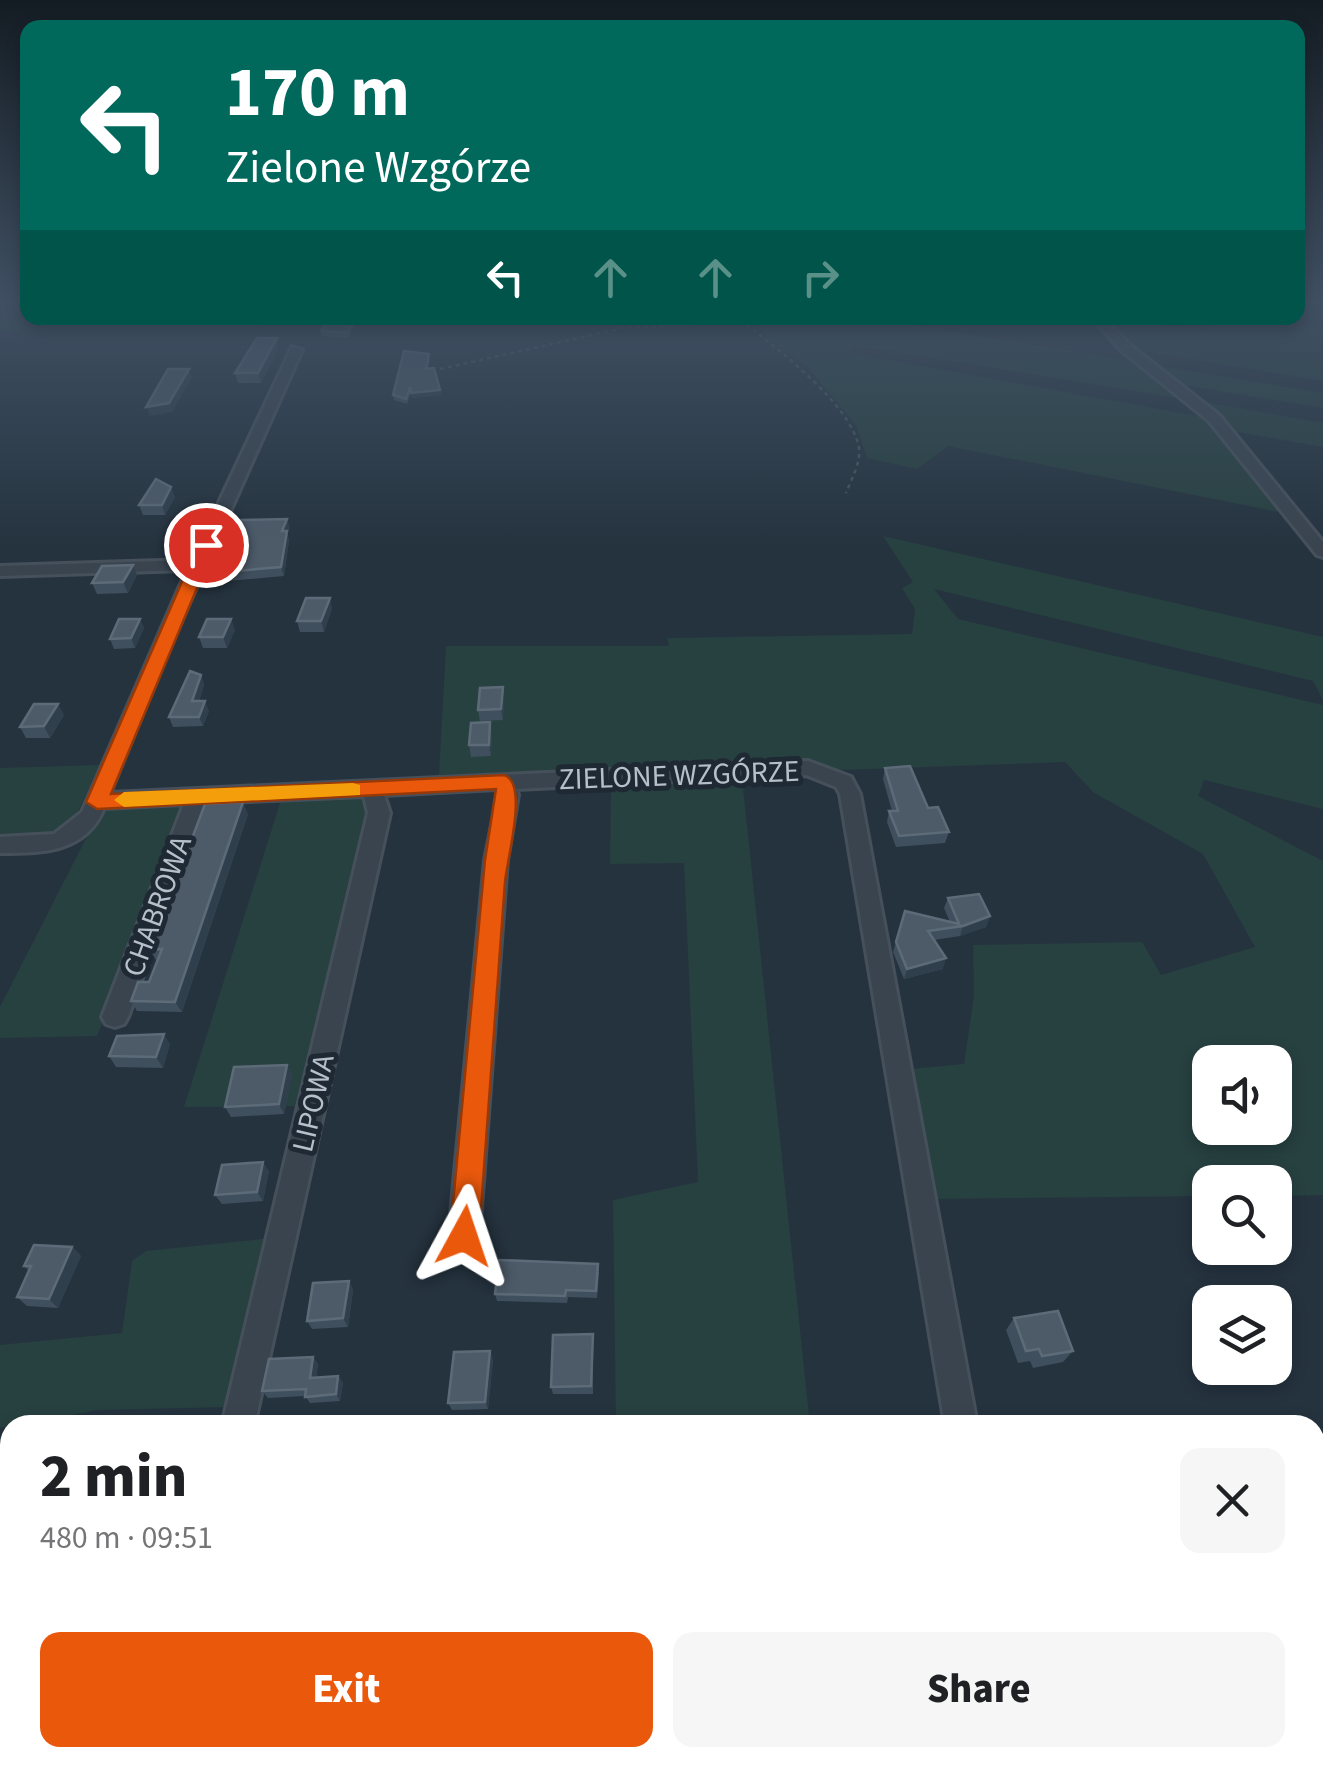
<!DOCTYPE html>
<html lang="en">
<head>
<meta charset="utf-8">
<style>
	body { margin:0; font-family:"Source Sans 3",sans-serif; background:#f6f6f6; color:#202124; height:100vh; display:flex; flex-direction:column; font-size:38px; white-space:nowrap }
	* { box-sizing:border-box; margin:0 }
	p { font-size:32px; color:#757577 }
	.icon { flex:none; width:55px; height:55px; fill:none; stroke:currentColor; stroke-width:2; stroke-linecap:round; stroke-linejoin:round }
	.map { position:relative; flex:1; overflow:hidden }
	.panel { position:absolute; left:0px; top:1415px; width:1325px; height:352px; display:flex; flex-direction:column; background:#fff; border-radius:30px 30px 0 0; box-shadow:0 5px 15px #0003 }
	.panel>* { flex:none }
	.top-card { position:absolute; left:20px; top:20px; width:1285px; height:305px; border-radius:20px; box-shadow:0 5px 15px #0003; background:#00695c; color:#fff; overflow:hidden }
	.tools { position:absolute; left:1192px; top:1045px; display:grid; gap:20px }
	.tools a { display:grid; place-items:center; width:100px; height:100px; border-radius:20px; background:#fff; box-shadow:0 5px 15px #0003; font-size:50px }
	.pin { position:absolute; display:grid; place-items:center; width:85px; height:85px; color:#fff; margin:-42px; border:5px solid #fff; border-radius:50%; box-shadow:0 2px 10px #0007 }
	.me { position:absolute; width:110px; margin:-55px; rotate:5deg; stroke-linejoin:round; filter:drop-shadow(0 0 8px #0008) }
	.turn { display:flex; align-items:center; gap:35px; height:210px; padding:0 40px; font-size:45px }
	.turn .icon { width:130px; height:130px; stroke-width:2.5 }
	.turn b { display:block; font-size:70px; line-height:85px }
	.lanes { display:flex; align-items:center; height:95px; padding:0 40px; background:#0003; justify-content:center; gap:50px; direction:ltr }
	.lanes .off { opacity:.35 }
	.round { display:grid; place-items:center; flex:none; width:105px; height:105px; border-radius:20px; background:#f6f6f6 }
	.summary { display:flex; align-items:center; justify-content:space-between; height:170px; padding:0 40px }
	h1 { font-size:60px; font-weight:800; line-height:75px }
	.button { display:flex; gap:20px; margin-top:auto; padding:20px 40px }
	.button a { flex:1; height:115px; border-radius:20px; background:#ea580c; color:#fff; font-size:40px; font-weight:800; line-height:115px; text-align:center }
	.button a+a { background:#f6f6f6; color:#202124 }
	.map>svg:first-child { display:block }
</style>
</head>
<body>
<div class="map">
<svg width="1323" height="1767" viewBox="0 0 1323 1767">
	<rect width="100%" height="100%" fill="#25333f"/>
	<g fill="#274040" fill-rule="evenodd">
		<polygon points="0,302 27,302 28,318 310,318 306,325 0,331"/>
		<polygon points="733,318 867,318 1144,363 1189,400 855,345 849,353 1202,417 1289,514 948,446 917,469 867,458 856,425 806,365 770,341 753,322"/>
		<polygon points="1103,318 1210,331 1213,319 1204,318 1254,318 1323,328 1323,381 1136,350"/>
		<polygon points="1156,366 1323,393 1323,408 1182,385"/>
		<polygon points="1203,402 1323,423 1323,447 1226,430"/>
		<path d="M883,536L1323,637V700L1313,681L934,589L958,619L1323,705V809L1204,780L1198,796L1323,861V1195L1275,1196V1182H1210V1196L935,1199L910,1069L964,1064L974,995L973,945L1142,942L1161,975L1255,947L1203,854L1093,792L1065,762L839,770L802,761L439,775L446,646H669L667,638L912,634L915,609L902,588L913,582ZM1210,1062H1275V1128H1210Z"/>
		<polygon points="99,765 70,830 44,841 0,842 0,768"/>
		<polygon points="742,778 810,1425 616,1425 613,1200 698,1182 684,863 610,864 611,783"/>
		<polygon points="365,795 372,814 303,1106 184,1107 281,800"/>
		<polygon points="183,803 187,814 97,1036 0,1038 0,1007 103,805"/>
		<polygon points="272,1238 232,1407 98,1410 0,1428 0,1345 122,1333 132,1261 146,1251"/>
		<polygon points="1315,1586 1323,1586 1323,1767 1228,1767 1226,1758 1315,1758"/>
		<polygon points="711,1758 842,1758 843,1767 711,1767"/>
	</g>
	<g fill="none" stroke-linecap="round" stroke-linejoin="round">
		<defs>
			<g id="street">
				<polygon points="1092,318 1104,318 1130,345 1219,415 1323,542 1323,557 1317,555 1209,421 1122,351"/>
				<path d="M292,347L302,350L165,657L110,793L808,761L851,777L860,794L977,1425H945L840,794L836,787L806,775L516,789L518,795L507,860L479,1235L474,1245L464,1249L454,1245L449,1235L485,860L498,795L496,789L384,795L390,813L256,1417L253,1425H227L224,1417L368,813L364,796L205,803L128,1017L124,1024L115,1027L106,1024L102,1017L184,804L104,808C86,853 42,853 0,853V837L54,834L82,812L187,570L0,576V566L192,560Z"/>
				<polygon points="1002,1758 1041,1758 1044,1767 1004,1767"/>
			</g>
		</defs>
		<use href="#street" stroke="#46505b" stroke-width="6"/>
		<path stroke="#405858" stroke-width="2.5" stroke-dasharray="4 4" stroke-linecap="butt" d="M440,369L623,328L744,322C777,349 852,405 859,448C861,463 851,480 846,493"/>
		<use href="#street" fill="#39444f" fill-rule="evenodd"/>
	</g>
	<g fill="#404f5d">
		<polygon points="327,318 357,318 349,338 322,336 321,331"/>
		<polygon points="279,347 261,383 238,383 235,373"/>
		<polygon points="430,359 428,369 440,390 441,395 412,398 411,392 407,404 394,400 393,395"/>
		<polygon points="175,497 165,515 143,515 139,505"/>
		<polygon points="290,528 287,533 289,540 284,576 227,581 224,572"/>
		<polygon points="133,565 137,575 128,593 97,594 92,583"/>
		<polygon points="332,608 324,632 300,632 297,621"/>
		<polygon points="140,619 144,628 135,648 114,649 110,639"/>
		<polygon points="235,630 227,648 203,648 199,637"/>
		<polygon points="201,675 204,685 199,701 209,711 203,726 173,727 169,717"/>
		<polygon points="503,687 504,698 503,720 480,721 478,710"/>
		<polygon points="64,715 50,738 26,738 20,727"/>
		<polygon points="490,722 492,734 491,756 471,757 469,745"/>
		<polygon points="885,768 928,808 949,832 945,843 896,847 887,822 889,811 892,811 883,779"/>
		<polygon points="248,814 182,1012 137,1011 131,1001 149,982 158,960 156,960 150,950"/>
		<polygon points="948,898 990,916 986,927 960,936 934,940 943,969 904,979 893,952 905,911 950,922 944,908"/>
		<polygon points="170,1044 163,1068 116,1067 109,1056"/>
		<polygon points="292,1075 284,1114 231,1117 225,1107"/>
		<polygon points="269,1171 263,1201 222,1204 215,1195"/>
		<polygon points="72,1247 81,1256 58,1308 27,1306 17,1297 29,1271 24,1266"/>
		<polygon points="599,1272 597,1298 568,1297 567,1303 497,1301 495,1294"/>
		<polygon points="349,1281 353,1290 348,1327 312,1329 307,1321"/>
		<polygon points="1014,1318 1073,1351 1063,1362 1033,1368 1030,1361 1018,1363 1006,1330"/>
		<polygon points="593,1334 593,1394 553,1394 551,1387"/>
		<polygon points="313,1357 318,1364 316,1378 338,1376 343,1383 340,1401 310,1403 305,1396 268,1398 262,1391"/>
		<polygon points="493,1359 488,1409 452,1410 448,1403"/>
	</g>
	<g fill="#303f4c">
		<polygon points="355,318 357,318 349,338 348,333"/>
		<polygon points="277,338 279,347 261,383 258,373"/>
		<polygon points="189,369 192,378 172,412 150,416 146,407"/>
		<polygon points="440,390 441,395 412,398 411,393"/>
		<polygon points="171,487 175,497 165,515 162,505"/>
		<polygon points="287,519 290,528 287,533 289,540 284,576 281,567 282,531"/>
		<polygon points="133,565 137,575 128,593 123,582"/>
		<polygon points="330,598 332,608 324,632 321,621"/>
		<polygon points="140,619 144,628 135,648 131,638"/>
		<polygon points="231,619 235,630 227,648 223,637"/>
		<polygon points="201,675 204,685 196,711 192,701"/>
		<polygon points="503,687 504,698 503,720 501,709"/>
		<polygon points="205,701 209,711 203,726 199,717"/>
		<polygon points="58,704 64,715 50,738 44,726"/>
		<polygon points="490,722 492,734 491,756 489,745"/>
		<polygon points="243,802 248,814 182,1012 175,1002"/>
		<polygon points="990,916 986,927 960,936 963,926"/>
		<polygon points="946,958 943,969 904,979 907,969"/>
		<polygon points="164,1034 170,1044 163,1068 156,1057"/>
		<polygon points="287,1065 292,1075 284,1114 279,1104"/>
		<polygon points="263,1162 269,1171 263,1201 257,1192"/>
		<polygon points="72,1247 81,1256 58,1308 49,1299"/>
		<polygon points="349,1281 353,1290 348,1327 343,1318"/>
		<polygon points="490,1351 493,1359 488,1409 485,1402"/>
		<polygon points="313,1357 318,1364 315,1384 310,1378"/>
		<polygon points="338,1376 343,1383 340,1401 336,1394"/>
		<polygon points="162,1758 173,1758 171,1767 161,1767"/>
		<polygon points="345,1758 355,1758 354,1767 344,1767"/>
	</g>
	<g fill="#4d5b69" stroke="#5d6b78" stroke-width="2.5">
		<polygon points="327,318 355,318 348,333 321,331"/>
		<polygon points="257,338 277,338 258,373 235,373"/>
		<polygon points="404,351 429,354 426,369 434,368 440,390 411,393 410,387 406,399 393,395"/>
		<polygon points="168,369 189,369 169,403 146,407"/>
		<polygon points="156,479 171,487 162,505 139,505"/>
		<polygon points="287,519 282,531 287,531 281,567 224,572 239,520"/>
		<polygon points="133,565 123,582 92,583 102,566"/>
		<polygon points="306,598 330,598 321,621 297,621"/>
		<polygon points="119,619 140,619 131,638 110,639"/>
		<polygon points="207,619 231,619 223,637 199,637"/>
		<polygon points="190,671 201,675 192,701 205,701 199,717 169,717"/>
		<polygon points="503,687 501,709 478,710 480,688"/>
		<polygon points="34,704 58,704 44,726 20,727"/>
		<polygon points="490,722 489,745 469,745 471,723"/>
		<polygon points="910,766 928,808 938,807 949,832 899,836 889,811 898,811 885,768"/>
		<polygon points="243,802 175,1002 131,1001 138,982 149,982 162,949 150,950 205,804"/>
		<polygon points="979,894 990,916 963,926 928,931 946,958 907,969 896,942 905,911 959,924 948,898"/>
		<polygon points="164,1034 156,1057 109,1056 117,1036"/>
		<polygon points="287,1065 279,1104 225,1107 234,1067"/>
		<polygon points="263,1162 257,1192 215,1195 222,1165"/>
		<polygon points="34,1245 72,1247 49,1299 17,1297 31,1266 24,1266"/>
		<polygon points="499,1260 598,1264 596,1291 566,1290 565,1296 495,1294"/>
		<polygon points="349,1281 343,1318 307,1321 313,1283"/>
		<polygon points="1058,1311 1073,1351 1042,1356 1039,1349 1026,1351 1014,1318"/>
		<polygon points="593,1334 591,1386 551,1387 553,1335"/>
		<polygon points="490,1351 485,1402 448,1403 454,1352"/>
		<polygon points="313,1357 310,1378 338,1376 336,1394 305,1397 306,1389 262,1391 269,1359"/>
		<polygon points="103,1758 162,1758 161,1767 100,1767"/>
		<polygon points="220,1758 345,1758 344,1767 219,1767"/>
	</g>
	<linearGradient id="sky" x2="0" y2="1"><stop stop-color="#141c23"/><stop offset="0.55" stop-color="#405063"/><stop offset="1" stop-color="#405063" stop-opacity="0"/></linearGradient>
	<rect width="1323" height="550" fill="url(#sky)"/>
	<path fill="#ea580c" stroke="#983908" stroke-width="2.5" d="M206,540L215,545L111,794L504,775C529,782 507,859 505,882C497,1000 488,1118 479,1236L475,1246L464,1250L454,1246L450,1236L485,860L496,789L97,809L86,802L198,545Z"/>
	<polygon fill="#f59e0b" points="353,783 360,785 360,795 124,807 114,800 124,792"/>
	<g text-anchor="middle" stroke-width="10" stroke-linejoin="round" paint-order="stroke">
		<g font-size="30" fill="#b6bfca" stroke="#1e2934">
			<text transform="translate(679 775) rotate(-2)" y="10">ZIELONE WZGÓRZE</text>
			<text transform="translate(157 906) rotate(-70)" y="10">CHABROWA</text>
			<text transform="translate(313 1103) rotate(-77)" y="10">LIPOWA</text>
		</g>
	</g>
</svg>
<div class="tools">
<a><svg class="icon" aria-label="sound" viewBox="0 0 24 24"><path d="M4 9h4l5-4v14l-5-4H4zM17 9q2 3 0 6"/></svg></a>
<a><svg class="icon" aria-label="search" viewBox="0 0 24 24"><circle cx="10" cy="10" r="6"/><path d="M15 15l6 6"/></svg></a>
<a><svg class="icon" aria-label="layers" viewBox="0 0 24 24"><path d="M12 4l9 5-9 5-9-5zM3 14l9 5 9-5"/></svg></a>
</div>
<div class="pin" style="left:206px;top:545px;background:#d93025"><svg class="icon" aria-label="arrive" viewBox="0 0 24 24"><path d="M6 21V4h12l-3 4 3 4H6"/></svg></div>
<svg class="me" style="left:464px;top:1236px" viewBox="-20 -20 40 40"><path d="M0-17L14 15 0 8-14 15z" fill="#ea580c" stroke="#fff" stroke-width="4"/></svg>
<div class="top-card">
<div class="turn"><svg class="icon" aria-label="left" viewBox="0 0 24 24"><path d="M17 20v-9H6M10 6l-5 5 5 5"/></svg><div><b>170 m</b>Zielone Wzgórze</div></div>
<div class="lanes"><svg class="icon" aria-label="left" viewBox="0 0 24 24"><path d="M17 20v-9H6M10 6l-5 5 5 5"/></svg><svg class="icon off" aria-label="ahead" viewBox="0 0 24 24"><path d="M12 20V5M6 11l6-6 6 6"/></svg><svg class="icon off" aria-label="ahead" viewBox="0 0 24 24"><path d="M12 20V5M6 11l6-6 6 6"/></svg><svg class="icon off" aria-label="right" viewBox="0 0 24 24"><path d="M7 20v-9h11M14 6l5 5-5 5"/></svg></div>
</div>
<section class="panel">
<div class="summary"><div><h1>2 min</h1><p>480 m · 09:51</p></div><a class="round"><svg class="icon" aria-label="close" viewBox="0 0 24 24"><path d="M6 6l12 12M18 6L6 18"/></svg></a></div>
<div class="button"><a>Exit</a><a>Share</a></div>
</section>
</div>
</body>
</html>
